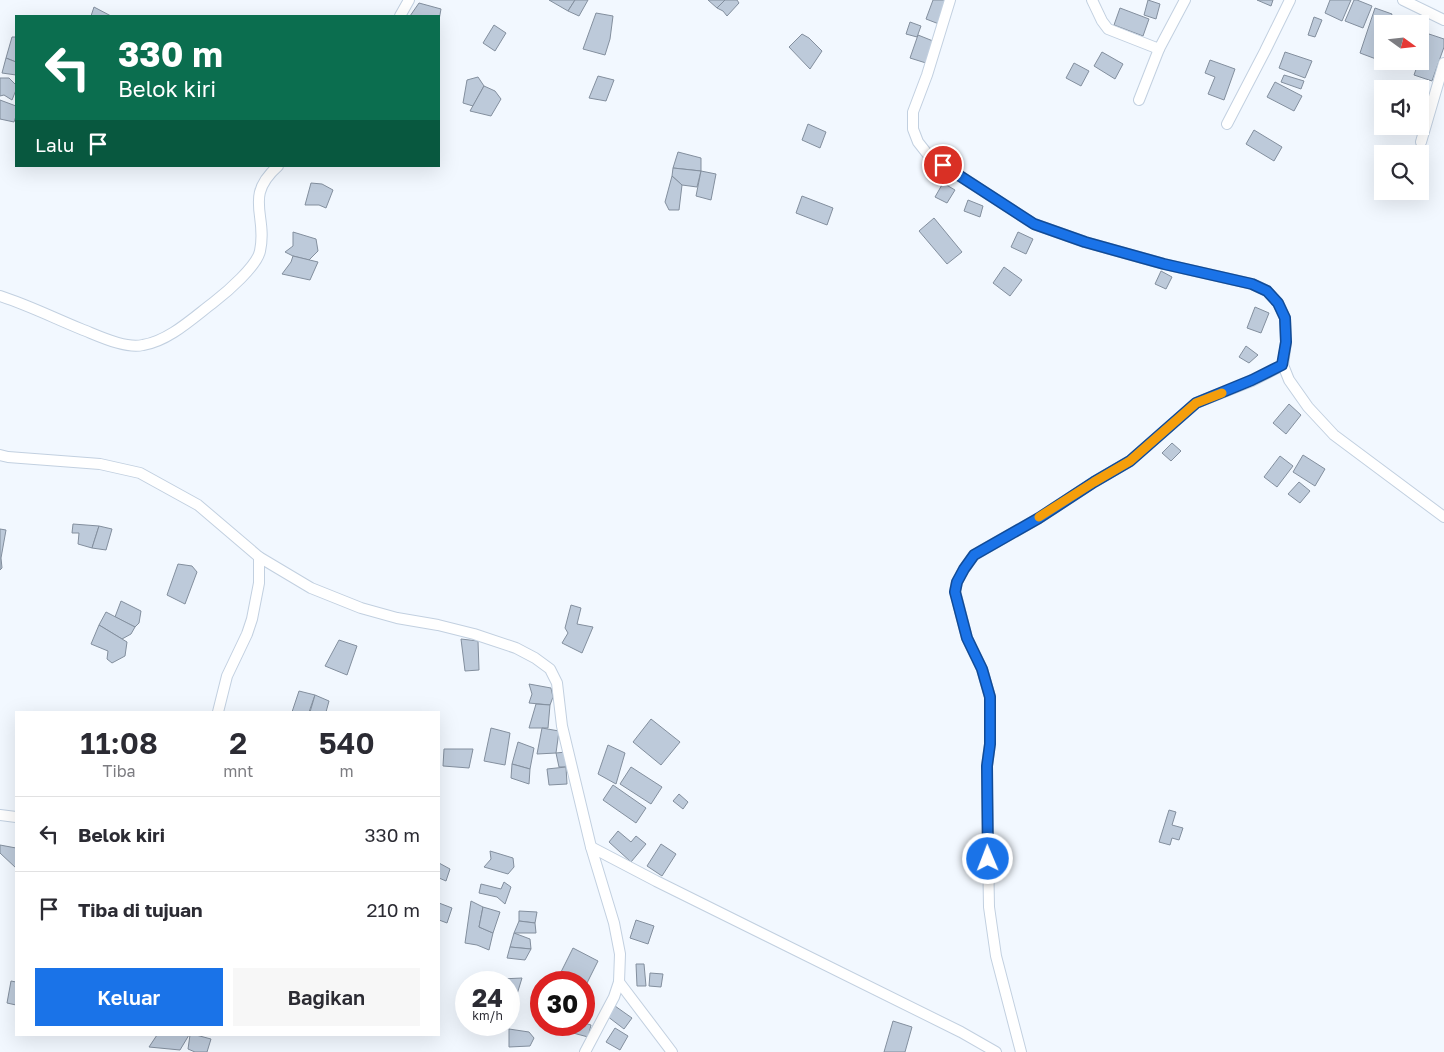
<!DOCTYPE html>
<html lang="id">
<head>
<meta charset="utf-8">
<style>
	body { margin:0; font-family:"Golos Text",sans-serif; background:#f7f7f7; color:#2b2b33; height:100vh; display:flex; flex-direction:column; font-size:19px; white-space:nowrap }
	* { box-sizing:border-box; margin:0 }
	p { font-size:16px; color:#7c7c81 }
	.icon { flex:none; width:28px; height:28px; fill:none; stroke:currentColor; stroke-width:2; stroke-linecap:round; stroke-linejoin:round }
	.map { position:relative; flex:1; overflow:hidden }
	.sheet { position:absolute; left:15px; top:711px; width:425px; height:325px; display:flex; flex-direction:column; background:#fff; border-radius:0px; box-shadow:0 5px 20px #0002 }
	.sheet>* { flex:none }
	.guide { position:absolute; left:15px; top:15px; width:425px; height:152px; border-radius:0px; box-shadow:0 5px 20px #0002; background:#0b6e4f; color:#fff; overflow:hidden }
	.needle { width:32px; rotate:105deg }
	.controls { position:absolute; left:1374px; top:15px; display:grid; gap:10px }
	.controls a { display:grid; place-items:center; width:55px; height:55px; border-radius:0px; background:#fff; box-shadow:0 5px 20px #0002; font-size:25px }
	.speed { position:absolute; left:455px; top:971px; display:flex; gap:10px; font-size:25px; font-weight:700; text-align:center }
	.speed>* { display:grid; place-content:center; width:65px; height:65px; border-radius:50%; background:#fff; box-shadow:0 5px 20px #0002; line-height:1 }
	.speed small { font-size:12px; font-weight:400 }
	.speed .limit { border:8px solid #d22; background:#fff; color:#111 }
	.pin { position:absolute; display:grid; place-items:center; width:42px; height:42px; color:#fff; margin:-21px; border:2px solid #fff; border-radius:50%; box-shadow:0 1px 5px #0007 }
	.me { position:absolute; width:55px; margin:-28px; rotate:359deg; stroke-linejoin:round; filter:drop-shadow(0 0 4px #0008) }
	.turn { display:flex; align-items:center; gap:18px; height:105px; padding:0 20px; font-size:22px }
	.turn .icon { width:65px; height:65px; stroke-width:2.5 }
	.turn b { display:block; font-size:35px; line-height:42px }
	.then { display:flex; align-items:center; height:48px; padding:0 20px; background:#0003; gap:10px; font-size:19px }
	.eta { display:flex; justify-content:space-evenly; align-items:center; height:85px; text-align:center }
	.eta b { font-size:30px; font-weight:600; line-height:35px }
	.cta { display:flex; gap:10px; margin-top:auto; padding:10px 20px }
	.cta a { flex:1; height:58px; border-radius:0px; background:#1a73e8; color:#fff; font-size:20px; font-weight:600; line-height:58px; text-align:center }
	.cta a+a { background:#f7f7f7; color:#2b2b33 }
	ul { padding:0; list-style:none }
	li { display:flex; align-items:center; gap:15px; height:75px; padding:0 20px; border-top:1px solid #e1e1e2 }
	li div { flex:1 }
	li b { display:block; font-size:19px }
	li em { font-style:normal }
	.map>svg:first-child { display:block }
</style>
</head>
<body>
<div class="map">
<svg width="1444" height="1052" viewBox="0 0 1444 1052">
	<rect width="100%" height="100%" fill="#f2f8ff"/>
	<g fill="#bdcada" stroke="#838f9e">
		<polygon points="549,0 575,0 568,11"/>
		<polygon points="575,0 588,0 579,16 568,11"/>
		<polygon points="708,0 725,0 717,8"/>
		<polygon points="725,0 737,0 739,3 727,16 723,11 717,8"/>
		<polygon points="933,0 948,0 939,24 926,19"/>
		<polygon points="1148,0 1160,4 1156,19 1144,15"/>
		<polygon points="1257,0 1273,0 1271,6"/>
		<polygon points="1330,0 1351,0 1342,21 1325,13"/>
		<polygon points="1354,0 1357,0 1372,6 1363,28 1345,21"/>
		<polygon points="419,3 441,9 439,20 439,16 410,16"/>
		<polygon points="94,7 111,16 91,16"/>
		<polygon points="1120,8 1149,19 1143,36 1114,25"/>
		<polygon points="1375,8 1392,14 1389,24 1382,24 1382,41 1376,59 1360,53"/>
		<polygon points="596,13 613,16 610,39 605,55 583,49"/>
		<polygon points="1314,17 1322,20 1315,37 1308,35"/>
		<polygon points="910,22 921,26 917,37 906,34"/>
		<polygon points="494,25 506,33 495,51 483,43"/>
		<polygon points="802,34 809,38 822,51 810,69 789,47"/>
		<polygon points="1429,34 1444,39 1444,47 1432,81 1414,75 1419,61 1420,61 1420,58"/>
		<polygon points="918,35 933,41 926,63 910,58"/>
		<polygon points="12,37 16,37 16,62 6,58"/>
		<polygon points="1102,52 1123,64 1115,79 1094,66"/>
		<polygon points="1285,52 1312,61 1305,78 1279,68"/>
		<polygon points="6,58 16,62 16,75 2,73"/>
		<polygon points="1210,60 1235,69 1224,100 1208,94 1215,77 1205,73"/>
		<polygon points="1074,63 1089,71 1081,86 1066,78"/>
		<polygon points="1284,75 1304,81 1301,89 1281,82"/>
		<polygon points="598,76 614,80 606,101 589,98"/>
		<polygon points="478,77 484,86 473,106 463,103 467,80"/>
		<polygon points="0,78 9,78 16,85 16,90 12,100 4,95 0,96"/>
		<polygon points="1275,82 1302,96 1294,111 1267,97"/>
		<polygon points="484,86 495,91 501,99 491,116 470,111"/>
		<polygon points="1382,87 1386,89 1382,89 1382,104 1376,101"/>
		<polygon points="0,100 16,106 16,116 14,122 0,119"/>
		<polygon points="808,124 826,132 820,148 802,140"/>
		<polygon points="1254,130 1282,147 1274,161 1246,144"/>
		<polygon points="678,152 701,158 701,171 673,168"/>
		<polygon points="673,168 701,171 697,187 682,185 672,176"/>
		<polygon points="701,171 716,174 711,200 696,196"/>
		<polygon points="672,176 682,185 679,210 669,210 665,202"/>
		<polygon points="311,183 322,184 333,190 326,208 319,205 305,205"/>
		<polygon points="943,183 955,190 947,203 935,197"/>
		<polygon points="802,196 833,208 827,225 796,213"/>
		<polygon points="968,200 983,206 980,217 964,211"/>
		<polygon points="934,218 962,252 947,264 919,231"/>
		<polygon points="293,232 316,239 318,251 309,260 293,256 285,252 293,246"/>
		<polygon points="1018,232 1033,239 1026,254 1011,247"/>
		<polygon points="293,256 318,262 310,280 282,274 291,262"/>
		<polygon points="1004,267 1022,280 1010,296 993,283"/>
		<polygon points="1161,271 1172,277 1166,289 1155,284"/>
		<polygon points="1255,307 1269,313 1261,333 1247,328"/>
		<polygon points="1246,346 1258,355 1249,363 1239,357"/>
		<polygon points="1289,404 1301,415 1286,434 1273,423"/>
		<polygon points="1172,443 1181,451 1171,461 1162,453"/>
		<polygon points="1303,455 1325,469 1315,486 1293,472"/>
		<polygon points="1280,456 1293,466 1277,487 1264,477"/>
		<polygon points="1299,482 1310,491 1300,503 1288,494"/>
		<polygon points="73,524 99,526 92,548 78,544 79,533 72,533"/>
		<polygon points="99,526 112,529 106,550 92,548"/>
		<polygon points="0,529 6,530 1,558 2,568 0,570"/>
		<polygon points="178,564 192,566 197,572 185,604 167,595"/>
		<polygon points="121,601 141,611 139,623 135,627 115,617"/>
		<polygon points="571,605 581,608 577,624 593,627 582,653 562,643 568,633 565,628"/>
		<polygon points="106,612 135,627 131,634 122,639 99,625"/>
		<polygon points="99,625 127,642 125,656 112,663 107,659 108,651 91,644"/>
		<polygon points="461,639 478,641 479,670 465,671"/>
		<polygon points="339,640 357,646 347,675 325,666"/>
		<polygon points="529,684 551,688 553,697 550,705 529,703 532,694"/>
		<polygon points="299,691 315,695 309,712 292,712"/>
		<polygon points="315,695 329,701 326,712 310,712"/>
		<polygon points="536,704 550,705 548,728 529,728"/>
		<polygon points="651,719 680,742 661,765 633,742"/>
		<polygon points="491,728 510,733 505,765 484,761"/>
		<polygon points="542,728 559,731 556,753 537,754"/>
		<polygon points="518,742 534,748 530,769 512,764"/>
		<polygon points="608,745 625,753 616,784 598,774"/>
		<polygon points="444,749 473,749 469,768 443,766"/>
		<polygon points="566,752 566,767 559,767 556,753"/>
		<polygon points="512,764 530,769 529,784 511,778"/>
		<polygon points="566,767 567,784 549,785 547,769"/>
		<polygon points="631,767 662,787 651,804 620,784"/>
		<polygon points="613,785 646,808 636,823 603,800"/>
		<polygon points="679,794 688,802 683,809 673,801"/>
		<polygon points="1169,810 1176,812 1172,825 1183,828 1179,840 1172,838 1170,845 1159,842"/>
		<polygon points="618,831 631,842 636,836 646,844 631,862 609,842"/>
		<polygon points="661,844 676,854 662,876 647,866"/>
		<polygon points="0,845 16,848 16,868 0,853"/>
		<polygon points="490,851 513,858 514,867 508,874 484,867 491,859"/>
		<polygon points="439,863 450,869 446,881 439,878"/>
		<polygon points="504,882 511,887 505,904 497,897 479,893 481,884 501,889"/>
		<polygon points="471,901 483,907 479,927 493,933 489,950 477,945 465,943"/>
		<polygon points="439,903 452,908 447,923 439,920"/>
		<polygon points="483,907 500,912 493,933 479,927"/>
		<polygon points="519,911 537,912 535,923 519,921"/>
		<polygon points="636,920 654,926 648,944 630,938"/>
		<polygon points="519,921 535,923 536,933 514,933"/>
		<polygon points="514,933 530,939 531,949 510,947"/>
		<polygon points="510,947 531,949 525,960 507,958"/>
		<polygon points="573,948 598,961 585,987 584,986 584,982 577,982 560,974"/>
		<polygon points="636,964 644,964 646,986 637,986"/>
		<polygon points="650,973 663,974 661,987 649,986"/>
		<polygon points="522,978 514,1004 509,1003 509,982 501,982 501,979"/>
		<polygon points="11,981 16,982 16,1005 7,1003"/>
		<polygon points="615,1006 632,1018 624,1029 607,1016"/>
		<polygon points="893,1021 912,1027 905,1052 884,1052"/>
		<polygon points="584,1023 591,1025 588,1037 562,1030 563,1025 584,1025"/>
		<polygon points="615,1028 628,1036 620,1050 606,1042"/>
		<polygon points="509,1029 529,1032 534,1038 530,1046 509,1047"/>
		<polygon points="157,1035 189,1035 180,1050 149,1047"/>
		<polygon points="190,1035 196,1035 211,1039 207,1052 195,1052 188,1049"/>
	</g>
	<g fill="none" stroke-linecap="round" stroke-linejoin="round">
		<defs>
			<g id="street">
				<polyline points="950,0 927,75 913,112 913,129 918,142 929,156 1034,224 1085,242 1164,264 1252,284 1267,291 1278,303 1285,318 1286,342 1283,365 1289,380 1308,407 1334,435 1444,517"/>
				<polyline points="1092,0 1102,21 1108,29 1159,49"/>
				<polyline points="1403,0 1444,20"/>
				<polyline points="400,16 409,0"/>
				<polyline points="1139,100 1159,49 1185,0"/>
				<polyline points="1227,124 1265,51 1290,0"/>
				<polyline points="1421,142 1444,63"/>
				<path d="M0,296C28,305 54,318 81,329C99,336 125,349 143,345C169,341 194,317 214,302C227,292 257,266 260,251C268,215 243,197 278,166"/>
				<polyline points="0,455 8,457 100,464 140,473 198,505 259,557 311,588 361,608 397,618 438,625 474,634 516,648 535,658 550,669 557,683 562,726 591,847 614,923 620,954 619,982 614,997 585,1052"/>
				<polyline points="218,712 227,676 247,634 252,619 259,583 259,557"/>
				<polyline points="0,815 16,817"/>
				<polyline points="591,847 656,881 961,1032 996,1052"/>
				<polyline points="619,982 672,1052"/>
				<polyline points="1021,1052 996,956 989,907 987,793 987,766 990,744 990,697 982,669 967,638 955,591 957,582 964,569 974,555 1039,518 1094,482 1130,461 1196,403 1252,381 1283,365"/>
			</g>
		</defs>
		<use href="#street" stroke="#c2d0e0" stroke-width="12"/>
		<use href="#street" stroke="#fff" stroke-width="10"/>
	</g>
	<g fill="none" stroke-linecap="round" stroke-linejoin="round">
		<defs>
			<polyline id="route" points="943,165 1034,224 1085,242 1164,264 1252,284 1267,291 1278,303 1285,318 1286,342 1282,365 1252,380 1196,403 1130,461 1094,482 1039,518 974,555 964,569 957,582 955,592 967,638 982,669 990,697 990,744 987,766 988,859"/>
		</defs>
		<use href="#route" stroke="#114b97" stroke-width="12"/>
		<use href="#route" stroke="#1a73e8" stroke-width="9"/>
		<polyline stroke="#f59e0b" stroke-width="9" points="1039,517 1094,482 1130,461 1196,403 1222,393"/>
	</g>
</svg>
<div class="controls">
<a><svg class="needle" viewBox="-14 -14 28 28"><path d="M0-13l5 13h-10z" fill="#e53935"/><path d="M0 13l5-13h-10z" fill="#7c7c81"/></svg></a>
<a><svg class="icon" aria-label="sound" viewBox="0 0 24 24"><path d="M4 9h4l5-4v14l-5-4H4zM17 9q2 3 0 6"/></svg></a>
<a><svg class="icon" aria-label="search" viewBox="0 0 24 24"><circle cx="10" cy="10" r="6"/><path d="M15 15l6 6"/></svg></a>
</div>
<div class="speed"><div>24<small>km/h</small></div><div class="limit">30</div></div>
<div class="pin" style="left:943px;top:165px;background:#d93025"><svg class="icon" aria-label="arrive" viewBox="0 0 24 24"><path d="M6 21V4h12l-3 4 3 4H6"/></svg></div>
<svg class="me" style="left:988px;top:859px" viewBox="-20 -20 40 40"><circle r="17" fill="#1a73e8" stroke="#fff" stroke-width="3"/><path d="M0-11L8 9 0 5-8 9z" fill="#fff"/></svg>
<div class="guide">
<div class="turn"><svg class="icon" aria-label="left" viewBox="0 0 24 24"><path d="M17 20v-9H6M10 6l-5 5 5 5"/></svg><div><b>330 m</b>Belok kiri</div></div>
<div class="then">Lalu<svg class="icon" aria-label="arrive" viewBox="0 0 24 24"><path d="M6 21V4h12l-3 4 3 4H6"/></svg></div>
</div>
<section class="sheet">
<div class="eta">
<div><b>11:08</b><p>Tiba</p></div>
<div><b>2</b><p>mnt</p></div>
<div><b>540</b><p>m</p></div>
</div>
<ul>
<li><svg class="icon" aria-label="left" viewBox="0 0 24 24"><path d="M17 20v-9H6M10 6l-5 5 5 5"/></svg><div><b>Belok kiri</b></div><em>330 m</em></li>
<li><svg class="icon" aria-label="arrive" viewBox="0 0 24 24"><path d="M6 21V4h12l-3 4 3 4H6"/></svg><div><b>Tiba di tujuan</b></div><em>210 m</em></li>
</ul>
<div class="cta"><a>Keluar</a><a>Bagikan</a></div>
</section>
</div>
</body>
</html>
